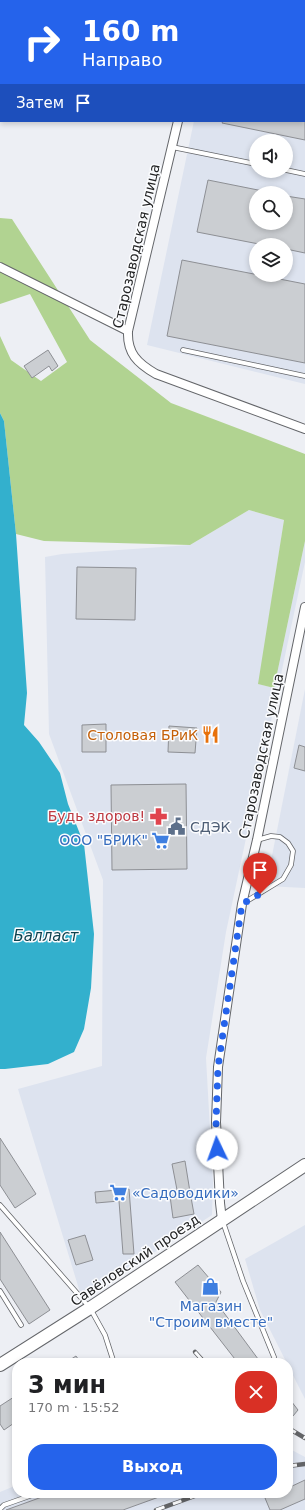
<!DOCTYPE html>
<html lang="ru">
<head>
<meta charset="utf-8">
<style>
	body { margin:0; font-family:"DejaVu Sans",sans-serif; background:#f2f2f2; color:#202124; height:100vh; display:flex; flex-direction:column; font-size:15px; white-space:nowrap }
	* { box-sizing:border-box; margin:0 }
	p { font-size:13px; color:#757577 }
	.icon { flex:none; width:22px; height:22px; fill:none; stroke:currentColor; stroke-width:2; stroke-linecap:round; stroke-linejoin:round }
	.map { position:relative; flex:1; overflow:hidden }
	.drawer { position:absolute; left:12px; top:1358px; width:281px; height:140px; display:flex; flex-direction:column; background:#fff; border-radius:16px; box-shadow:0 2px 6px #0003 }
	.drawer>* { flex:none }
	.hud { position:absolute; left:0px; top:0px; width:305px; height:122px; box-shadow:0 2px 6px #0003; background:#2563eb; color:#fff; overflow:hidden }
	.controls { position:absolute; left:249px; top:134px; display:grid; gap:8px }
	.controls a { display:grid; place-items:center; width:44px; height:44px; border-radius:50%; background:#fff; box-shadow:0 2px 6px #0003; font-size:20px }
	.pin { position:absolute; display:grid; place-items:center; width:34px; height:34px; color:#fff; margin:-41px -17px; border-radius:50% 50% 50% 0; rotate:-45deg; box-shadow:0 0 4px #0007 }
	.pin .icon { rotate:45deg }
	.me { position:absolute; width:44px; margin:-22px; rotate:357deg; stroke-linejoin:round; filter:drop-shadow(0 0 3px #0008) }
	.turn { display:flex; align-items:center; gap:14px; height:84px; padding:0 16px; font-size:18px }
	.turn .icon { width:52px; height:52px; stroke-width:2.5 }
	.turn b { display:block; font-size:28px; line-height:34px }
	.then { display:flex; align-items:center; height:38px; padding:0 16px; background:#0003; gap:8px; font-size:15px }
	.round { display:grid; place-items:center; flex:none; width:42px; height:42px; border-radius:16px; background:#f2f2f2 }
	.head { display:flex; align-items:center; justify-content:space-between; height:68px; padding:0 16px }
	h1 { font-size:24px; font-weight:700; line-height:30px }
	.action { display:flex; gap:8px; margin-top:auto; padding:8px 16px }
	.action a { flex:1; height:46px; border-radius:16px; background:#2563eb; color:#fff; font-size:16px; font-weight:700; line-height:46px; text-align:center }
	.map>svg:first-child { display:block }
</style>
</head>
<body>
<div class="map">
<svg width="305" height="1510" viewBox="0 0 305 1510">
	<rect width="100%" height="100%" fill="#edeff4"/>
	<g fill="#dde3ef" fill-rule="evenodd">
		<path d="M219,0H305V384L147,345L194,121H304V1ZM256,141H286V171H256ZM256,193H286V223H256ZM256,245H286V275H256Z"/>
		<polygon points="249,510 284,520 259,684 274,688 305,541 305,562 226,932 206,1058 213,1183 212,1215 82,1299 18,1089 102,1066 103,880 49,734 45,557 62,554 190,545"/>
		<polygon points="305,689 305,888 266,886"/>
		<polygon points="305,1225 305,1399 260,1310 245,1259"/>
		<polygon points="288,1448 305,1457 305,1510 0,1510 0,1492 17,1485 17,1493 288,1493"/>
	</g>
	<polygon fill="#b1d391" points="0,218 12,219 90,340 171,403 305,454 305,541 274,688 258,684 284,520 249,510 190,545 44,541 16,534 4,421 0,413 0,336 11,360 41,381 67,362 30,294 0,304"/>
	<polygon fill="#33b0cd" points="0,413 4,421 16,534 27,693 24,725 39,742 60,773 68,804 84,844 94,934 91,988 84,1029 74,1052 48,1064 5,1069 0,1069"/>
	<g fill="#cbced2" stroke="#8d8f94">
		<polygon points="247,0 305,0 305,140 222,123 223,121 304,121 304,1"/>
		<polygon points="208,180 273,193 256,193 256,223 286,223 286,196 305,199 305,253 286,249 286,245 264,245 197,232"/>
		<polygon points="182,260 305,284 305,363 167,336"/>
		<polygon points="48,350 58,366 52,371 49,366 32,378 24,366"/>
		<polygon points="77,567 136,568 135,620 76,619"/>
		<polygon points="106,724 106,752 82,752 82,725"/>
		<polygon points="169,726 197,728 195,753 168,752"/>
		<polygon points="299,745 305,747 305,771 294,768"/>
		<polygon points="186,784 187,869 112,870 111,785"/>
		<polygon points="0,1138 36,1194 15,1208 0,1185"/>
		<polygon points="185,1161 190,1192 178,1195 172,1164"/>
		<polygon points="129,1189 134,1254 123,1254 119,1201 96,1203 95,1192"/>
		<polygon points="190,1192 194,1214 173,1218 170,1196"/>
		<polygon points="0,1232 50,1310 29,1324 0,1279"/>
		<polygon points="85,1235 93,1260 76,1265 68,1240"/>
		<polygon points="198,1265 221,1292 216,1302 261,1363 238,1363 175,1282"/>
		<polygon points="76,1356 81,1363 65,1363"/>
		<polygon points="17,1395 17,1421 4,1430 0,1424 0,1406"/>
		<polygon points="288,1397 298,1410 293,1416 288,1411"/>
		<polygon points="305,1480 305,1499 280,1510 270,1510 265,1498 276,1493 288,1493 288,1488"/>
		<polygon points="53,1493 170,1493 123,1510 6,1510"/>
	</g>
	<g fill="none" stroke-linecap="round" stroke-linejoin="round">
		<defs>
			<g id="lane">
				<polyline points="172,147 256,164"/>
				<polyline points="286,170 305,174"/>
				<polyline points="183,350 305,376"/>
				<polyline points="242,904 283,879 291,865 293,851 288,843 280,837 271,836 257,840"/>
				<polyline points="0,1205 90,1308 105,1335 114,1363"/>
				<polyline points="223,1222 243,1281 274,1357"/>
				<polyline points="0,1291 21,1325"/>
				<polyline points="0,1509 4,1505 38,1493"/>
			</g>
			<g id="street">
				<polyline points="203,1 203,0"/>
				<path d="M178,121L128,331C127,353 137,363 156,374L305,429"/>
				<polyline points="0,267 128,331"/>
				<polyline points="222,1220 220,1203 216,1122 218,1067 242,904 257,840 305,607"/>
			</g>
			<polyline id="secondary" points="0,1365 90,1308 305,1165"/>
		</defs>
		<use href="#lane" stroke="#64666a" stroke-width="5.5"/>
		<use href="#street" stroke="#64666a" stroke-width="10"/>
		<use href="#secondary" stroke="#64666a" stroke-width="14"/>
		<use href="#lane" stroke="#fff" stroke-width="4"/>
		<use href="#street" stroke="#fff" stroke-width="8"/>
		<use href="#secondary" stroke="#fff" stroke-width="12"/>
		<defs>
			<g id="rail">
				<polyline points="195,1352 205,1363"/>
				<polyline points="288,1428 305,1438"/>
				<polyline points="288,1466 305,1464"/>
				<polyline points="156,1510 203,1493"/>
			</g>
		</defs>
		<use href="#rail" stroke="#636467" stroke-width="4.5"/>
		<use href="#rail" stroke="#fbfcfe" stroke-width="3" stroke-dasharray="9" stroke-linecap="butt"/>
	</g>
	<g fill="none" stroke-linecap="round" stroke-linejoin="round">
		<polyline stroke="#2563eb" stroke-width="7" stroke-dasharray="0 12.6" points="217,1149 216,1122 218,1067 242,904 260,894"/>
	</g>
	<defs>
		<symbol id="restaurant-bare" viewBox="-9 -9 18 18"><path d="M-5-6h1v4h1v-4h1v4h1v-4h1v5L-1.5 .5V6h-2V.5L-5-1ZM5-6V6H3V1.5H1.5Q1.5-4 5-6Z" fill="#e8710a" stroke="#fbfcfe" stroke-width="2.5" paint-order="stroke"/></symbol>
		<symbol id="pharmacy-bare" viewBox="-9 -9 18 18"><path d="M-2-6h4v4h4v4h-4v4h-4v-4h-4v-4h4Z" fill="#e0444e" stroke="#fbfcfe" stroke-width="2.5" paint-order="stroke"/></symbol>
		<symbol id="civic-bare" viewBox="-9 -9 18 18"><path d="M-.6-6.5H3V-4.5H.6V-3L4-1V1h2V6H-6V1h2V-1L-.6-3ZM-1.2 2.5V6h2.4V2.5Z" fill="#5c6f8a" stroke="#fbfcfe" stroke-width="2.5" paint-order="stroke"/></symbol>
		<symbol id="supermarket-bare" viewBox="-9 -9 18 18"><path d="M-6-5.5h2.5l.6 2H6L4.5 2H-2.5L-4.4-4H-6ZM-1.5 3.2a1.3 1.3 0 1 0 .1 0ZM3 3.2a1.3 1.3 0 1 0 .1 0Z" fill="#3f7fe0" stroke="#fbfcfe" stroke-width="2.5" paint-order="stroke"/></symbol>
		<symbol id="shop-bare" viewBox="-9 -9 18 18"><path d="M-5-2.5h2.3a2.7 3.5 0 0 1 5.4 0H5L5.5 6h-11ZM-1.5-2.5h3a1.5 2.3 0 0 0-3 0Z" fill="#3f7fe0" stroke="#fbfcfe" stroke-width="2.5" paint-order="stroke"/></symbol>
	</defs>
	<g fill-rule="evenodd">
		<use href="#restaurant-bare" x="198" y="722" width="25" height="25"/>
		<use href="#pharmacy-bare" x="146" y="804" width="25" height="25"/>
		<use href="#civic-bare" x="164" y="814" width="25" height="25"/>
		<use href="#supermarket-bare" x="148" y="828" width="25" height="25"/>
		<use href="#supermarket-bare" x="106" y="1180" width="25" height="25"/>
		<use href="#shop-bare" x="198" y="1274" width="25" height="25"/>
	</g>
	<g text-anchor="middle" stroke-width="3" stroke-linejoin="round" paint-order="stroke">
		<g font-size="14" fill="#222324" stroke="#fbfcfe">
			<text transform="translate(136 246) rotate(-77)" y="5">Старозаводская улица</text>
			<text transform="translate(261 756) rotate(-78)" y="5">Старозаводская улица</text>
			<text transform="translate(135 1260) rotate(-34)" y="5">Савёловский проезд</text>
		</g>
		<g font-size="14" fill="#c56008" stroke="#fbfcfe" text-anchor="end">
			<text x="198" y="740">Столовая БРиК</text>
		</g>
		<g font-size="14" fill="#be3a42" stroke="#fbfcfe" text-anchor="end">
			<text x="145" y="821">Будь здоров!</text>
		</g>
		<g font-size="14" fill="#4e5e75" stroke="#fbfcfe" text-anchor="start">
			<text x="190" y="832">СДЭК</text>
		</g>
		<g font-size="14" fill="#366cbe" stroke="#fbfcfe" text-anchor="end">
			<text x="148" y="845">ООО "БРИК"</text>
			<text x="132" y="1198" text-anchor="start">«Садоводики»</text>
			<text x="211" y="1311" text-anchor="middle">Магазин<tspan x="211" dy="16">"Строим вместе"</tspan></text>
		</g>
		<g font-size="15" font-style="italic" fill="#0e4350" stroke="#fbfcfe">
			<text x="46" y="941">Балласт</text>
		</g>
	</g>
</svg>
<div class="controls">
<a><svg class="icon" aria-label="sound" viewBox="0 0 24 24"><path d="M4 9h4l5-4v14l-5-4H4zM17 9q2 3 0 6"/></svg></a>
<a><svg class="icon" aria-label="search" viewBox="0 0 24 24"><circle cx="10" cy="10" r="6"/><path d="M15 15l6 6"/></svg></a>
<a><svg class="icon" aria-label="layers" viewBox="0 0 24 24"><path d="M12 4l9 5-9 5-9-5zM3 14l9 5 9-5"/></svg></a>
</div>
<div class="pin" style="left:260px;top:894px;background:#d93025"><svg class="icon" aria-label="arrive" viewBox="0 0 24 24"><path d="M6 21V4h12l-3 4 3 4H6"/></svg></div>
<svg class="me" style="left:217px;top:1149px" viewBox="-20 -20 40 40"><circle r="19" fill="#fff"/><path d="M0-13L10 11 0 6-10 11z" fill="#2563eb"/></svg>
<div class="hud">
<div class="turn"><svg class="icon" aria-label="right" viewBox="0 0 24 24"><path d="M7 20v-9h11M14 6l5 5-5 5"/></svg><div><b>160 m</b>Направо</div></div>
<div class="then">Затем<svg class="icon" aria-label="arrive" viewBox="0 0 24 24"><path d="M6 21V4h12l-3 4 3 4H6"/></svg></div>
</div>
<section class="drawer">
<div class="head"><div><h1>3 мин</h1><p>170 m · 15:52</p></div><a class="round" style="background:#d93025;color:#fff"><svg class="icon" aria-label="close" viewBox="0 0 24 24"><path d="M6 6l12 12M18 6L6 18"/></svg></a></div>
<div class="action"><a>Выход</a></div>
</section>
</div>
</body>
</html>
